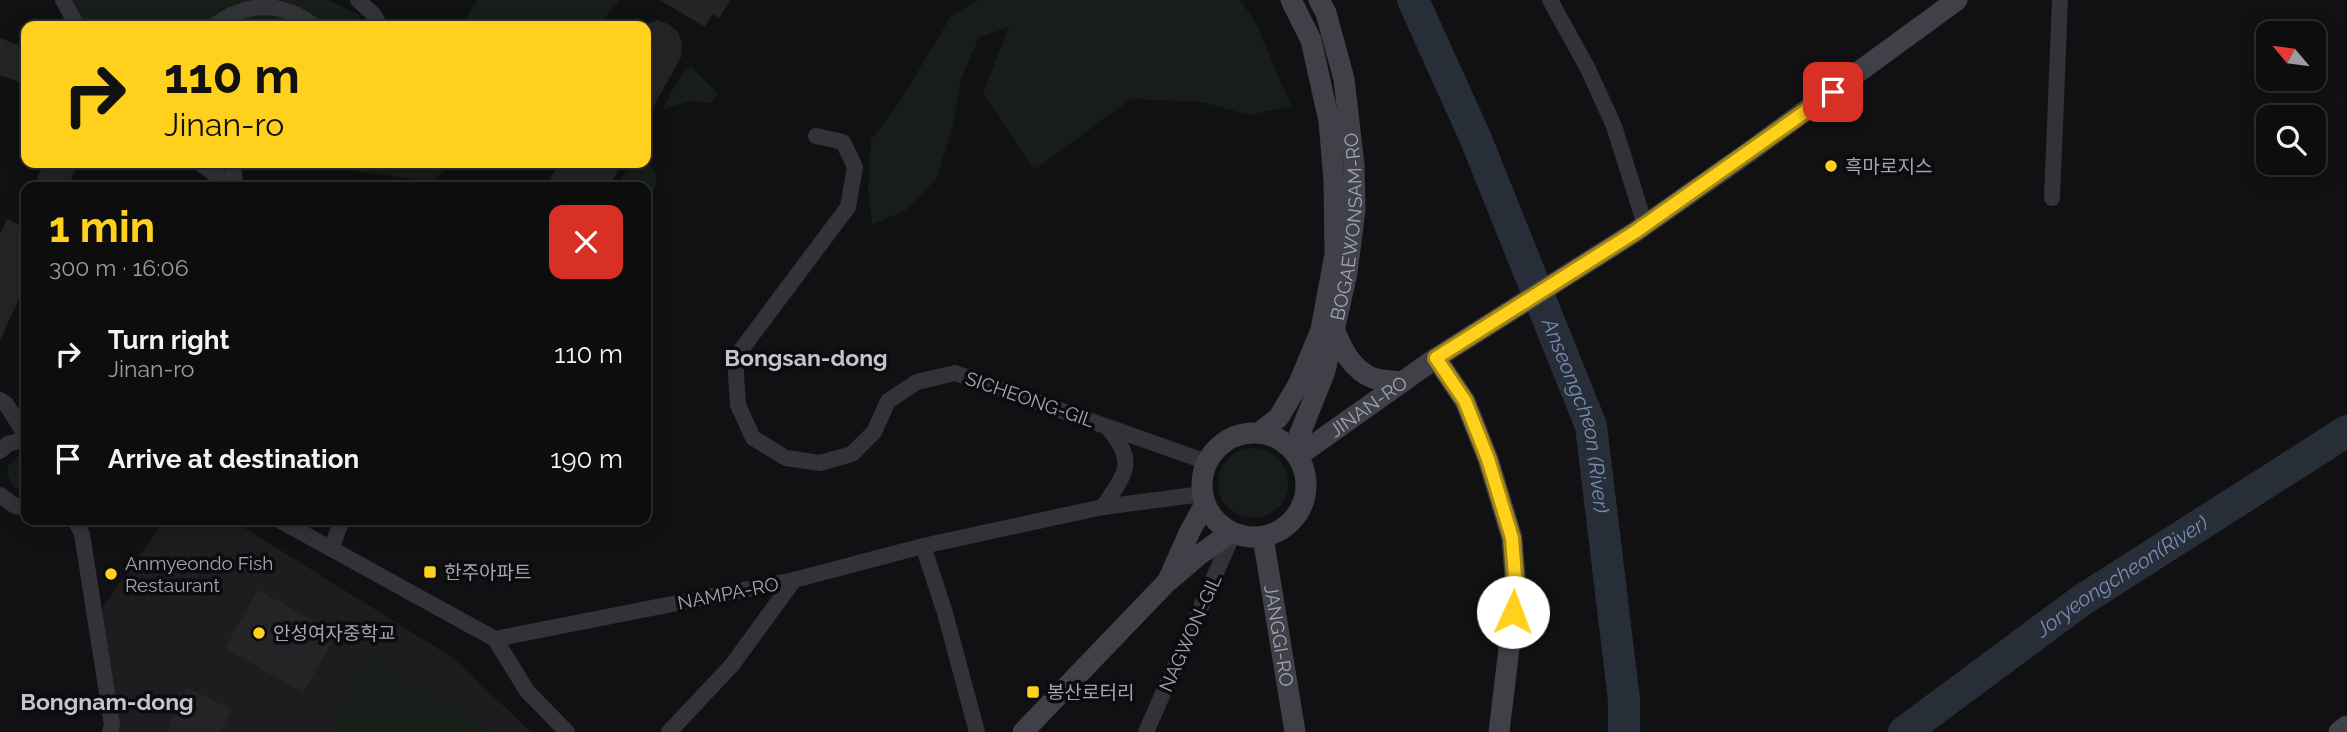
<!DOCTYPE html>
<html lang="en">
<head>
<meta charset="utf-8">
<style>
	body { margin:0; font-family:Raleway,"Noto Sans KR",sans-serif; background:#1b1b1c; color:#f1f3f6; height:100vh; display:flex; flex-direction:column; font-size:26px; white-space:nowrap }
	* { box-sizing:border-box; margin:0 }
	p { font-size:23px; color:#9a9c9e }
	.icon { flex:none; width:38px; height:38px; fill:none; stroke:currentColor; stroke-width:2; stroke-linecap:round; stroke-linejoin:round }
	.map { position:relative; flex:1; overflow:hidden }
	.drawer { position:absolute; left:21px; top:182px; width:630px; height:343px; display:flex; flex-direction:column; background:#0d0d0e; border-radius:14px; box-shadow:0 4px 18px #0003,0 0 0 2px #2d2d2e }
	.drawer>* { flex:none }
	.guide { position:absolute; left:21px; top:21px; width:630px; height:147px; border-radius:14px; box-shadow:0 4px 18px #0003,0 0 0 2px #2d2d2e; background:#ffd11d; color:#111; overflow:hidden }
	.needle { width:46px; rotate:299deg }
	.buttons { position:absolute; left:2256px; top:21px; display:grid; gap:14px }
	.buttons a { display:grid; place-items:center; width:70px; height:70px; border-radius:14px; background:#0d0d0e; box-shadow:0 4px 18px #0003,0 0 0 2px #2d2d2e; font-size:35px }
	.pin { position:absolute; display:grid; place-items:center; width:60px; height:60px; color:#fff; margin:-30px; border-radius:14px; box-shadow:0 4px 10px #0006 }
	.me { position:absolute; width:77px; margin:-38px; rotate:2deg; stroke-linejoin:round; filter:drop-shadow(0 0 5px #0008) }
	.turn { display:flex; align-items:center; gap:24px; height:147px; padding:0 28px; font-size:32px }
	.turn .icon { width:91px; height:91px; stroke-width:2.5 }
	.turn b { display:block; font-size:49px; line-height:60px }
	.round { display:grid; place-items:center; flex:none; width:74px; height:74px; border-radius:14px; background:#1b1b1c }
	.head { display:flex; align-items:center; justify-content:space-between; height:119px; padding:0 28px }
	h1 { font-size:42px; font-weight:700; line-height:52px; color:#ffd11d }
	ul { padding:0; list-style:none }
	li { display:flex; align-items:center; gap:21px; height:105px; padding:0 28px }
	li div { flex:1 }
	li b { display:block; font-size:26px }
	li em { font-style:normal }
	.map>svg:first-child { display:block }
</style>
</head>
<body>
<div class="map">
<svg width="2347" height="732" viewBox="0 0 2347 732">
	<rect width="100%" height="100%" fill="#111113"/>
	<polygon fill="#1d1d20" points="165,520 228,520 240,525 453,658 531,732 118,732 102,608"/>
	<g fill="#171e19">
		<polygon points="70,0 328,0 359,15 359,26 74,26"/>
		<polygon points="478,0 620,0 597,26 462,26 473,6"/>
		<polygon points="979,0 1240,0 1256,23 1291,106 1249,115 1203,102 1131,99 1034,170 983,93 1009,27 979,37 961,79 952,127 937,178 905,211 872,224 868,190 871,140 899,103 951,16"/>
		<polygon points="691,67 718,93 711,103 689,101 662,109 684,70"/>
		<polygon points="646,158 657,176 655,188 646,200 646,187 617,187 630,163 646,163"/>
		<polygon points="298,163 450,163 433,182"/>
		<circle cx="1253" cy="483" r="35"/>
		<path d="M26,455V491L15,488L7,475C7,463 14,456 26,455Z"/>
		<polygon points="370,659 491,732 333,732"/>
	</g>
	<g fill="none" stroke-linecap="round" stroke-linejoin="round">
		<g stroke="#272e37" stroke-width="32">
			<path id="s1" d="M1413,0L1475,137L1591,426L1624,700V732"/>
			<path id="s2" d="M1904,732L2082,600L2347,431"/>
		</g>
	</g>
	<g fill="#242427">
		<polygon points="660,0 730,0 719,18 712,14 705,27"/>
		<polygon points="658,20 670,25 678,32 682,43 681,57 646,120 646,26 641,26"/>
		<polygon points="0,38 26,48 26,85 0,75"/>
		<polygon points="44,163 79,163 67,187 33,187"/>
		<polygon points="559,163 622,163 609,187 556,187 548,183"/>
		<polygon points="7,219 26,228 26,284 0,340 0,234"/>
		<polygon points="258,590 337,634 303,693 225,648"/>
		<polygon points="187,688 232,709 221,732 167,732"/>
	</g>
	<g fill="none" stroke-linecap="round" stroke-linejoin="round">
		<g stroke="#323238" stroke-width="16">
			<polyline points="63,0 77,26"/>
			<polyline points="358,0 374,15 380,26"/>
			<polyline points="1550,0 1588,69 1614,126 1645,225"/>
			<path d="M214,26C245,2 282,0 314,26"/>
			<polyline points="816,136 843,142 855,167 848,207 735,358 738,405 753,438 786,458 820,463 852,454 874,432 888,401 917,382 955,373 1207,462"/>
			<polyline points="200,163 232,187"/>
			<polyline points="232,163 236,187"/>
			<polyline points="2052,198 2060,0"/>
			<polyline points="0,400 6,404 26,436"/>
			<polyline points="0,451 8,444 26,439"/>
			<polyline points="0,495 15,506 26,507"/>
			<path d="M1103,507C1126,472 1137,463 1108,428"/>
			<polyline points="75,520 82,534 112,725 110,732"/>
			<polyline points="279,520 495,639 794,580 923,546 1103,507 1202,494"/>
			<polyline points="923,546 945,613 977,732"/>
			<polyline points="331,549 342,520"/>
			<polyline points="495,639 527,691 567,732"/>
			<polyline points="669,732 732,665 794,580"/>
			<polyline points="1146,732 1233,534"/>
		</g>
		<g stroke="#404148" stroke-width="21">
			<path d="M1334,329C1342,349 1352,370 1373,378C1382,381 1394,381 1402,382"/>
			<polyline points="1436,358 1465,401 1488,459 1512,538 1516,590 1499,732"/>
			<circle cx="1254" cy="485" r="52"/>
			<polyline points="1259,433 1279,417 1299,383 1321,330 1335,254 1334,181 1329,121 1311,40 1291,0"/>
			<path id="s3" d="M1293,451L1325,371L1347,273L1355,210L1354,165L1344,79L1326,13L1319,0"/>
			<path id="s4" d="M1298,456L1436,358L1635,232L1749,152L1957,0"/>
			<path id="s5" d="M1263,537L1295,732"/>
			<polyline points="1169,578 1190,531 1205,504"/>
			<polyline points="1023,732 1166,583 1199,555 1230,533"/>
			<polyline points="2339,732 2347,726"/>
		</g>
	</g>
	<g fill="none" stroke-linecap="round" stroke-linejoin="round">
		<defs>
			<polyline id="route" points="1513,612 1516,590 1512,538 1488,459 1465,401 1436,358 1635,232 1833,92"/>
		</defs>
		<use href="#route" stroke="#a68813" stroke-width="18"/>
		<use href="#route" stroke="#ffd11d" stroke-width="12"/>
	</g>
	<g fill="#ffd11d" stroke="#0c0c0e" stroke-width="2.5">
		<circle cx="1831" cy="166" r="7"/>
		<rect x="423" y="565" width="14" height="14" rx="3.5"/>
		<circle cx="111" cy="574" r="7"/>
		<circle cx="259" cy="633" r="7"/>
		<rect x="1026" y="685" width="14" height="14" rx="3.5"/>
	</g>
	<g text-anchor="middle" stroke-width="7" stroke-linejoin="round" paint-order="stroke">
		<g font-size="19" fill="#a1a4b4" stroke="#0c0c0e" text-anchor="start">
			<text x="1845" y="173">흑마로지스</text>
			<text x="125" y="570">Anmyeondo Fish<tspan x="125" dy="22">Restaurant</tspan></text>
			<text x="444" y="579">한주아파트</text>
			<text x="273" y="640">안성여자중학교</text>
			<text x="1047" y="699">봉산로터리</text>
		</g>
		<g font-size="19" fill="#a1a4b4" stroke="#0c0c0e">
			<text dy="7" stroke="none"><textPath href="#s3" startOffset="233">BOGAEWONSAM-RO</textPath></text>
			<text transform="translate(1030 399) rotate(19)" y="7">SICHEONG-GIL</text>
			<text dy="7" stroke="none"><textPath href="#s4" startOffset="86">JINAN-RO</textPath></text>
			<text transform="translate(728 593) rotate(-11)" y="7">NAMPA-RO</text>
			<text transform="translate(1190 633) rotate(-66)" y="7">NAGWON-GIL</text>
			<text dy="7" stroke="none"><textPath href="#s5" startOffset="100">JANGGI-RO</textPath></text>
		</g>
		<g font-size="21" font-style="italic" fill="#758db3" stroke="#0c0c0e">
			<text dy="7" stroke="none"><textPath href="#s1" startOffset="448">Anseongcheon (River)</textPath></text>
			<text dy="7" stroke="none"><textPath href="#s2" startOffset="268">Joryeongcheon(River)</textPath></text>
		</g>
		<g font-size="23" font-weight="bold" fill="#c2c4d0" stroke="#0c0c0e">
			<text x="806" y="366">Bongsan-dong</text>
			<text x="107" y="710">Bongnam-dong</text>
		</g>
	</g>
</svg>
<div class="buttons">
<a><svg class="needle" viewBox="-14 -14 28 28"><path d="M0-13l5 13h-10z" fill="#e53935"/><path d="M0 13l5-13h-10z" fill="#9a9c9e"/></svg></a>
<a><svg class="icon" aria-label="search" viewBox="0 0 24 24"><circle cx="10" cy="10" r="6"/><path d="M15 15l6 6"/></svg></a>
</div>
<div class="pin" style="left:1833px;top:92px;background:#d93025"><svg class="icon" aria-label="arrive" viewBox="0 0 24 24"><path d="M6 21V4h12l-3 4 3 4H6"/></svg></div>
<svg class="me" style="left:1513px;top:612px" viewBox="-20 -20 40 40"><circle r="19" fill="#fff"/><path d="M0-13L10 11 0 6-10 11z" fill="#ffd11d"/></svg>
<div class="guide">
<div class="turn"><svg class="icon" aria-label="right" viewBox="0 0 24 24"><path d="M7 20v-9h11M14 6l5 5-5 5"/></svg><div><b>110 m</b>Jinan-ro</div></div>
</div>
<section class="drawer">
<div class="head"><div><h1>1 min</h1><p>300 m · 16:06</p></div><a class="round" style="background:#d93025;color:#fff"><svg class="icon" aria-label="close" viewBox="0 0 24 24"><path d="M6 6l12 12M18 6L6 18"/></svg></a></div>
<ul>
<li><svg class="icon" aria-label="right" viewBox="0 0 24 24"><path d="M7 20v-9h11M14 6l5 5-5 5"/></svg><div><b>Turn right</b><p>Jinan-ro</p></div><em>110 m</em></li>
<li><svg class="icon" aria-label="arrive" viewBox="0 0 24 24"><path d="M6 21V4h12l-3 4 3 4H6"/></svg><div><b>Arrive at destination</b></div><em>190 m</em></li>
</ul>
</section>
</div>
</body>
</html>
